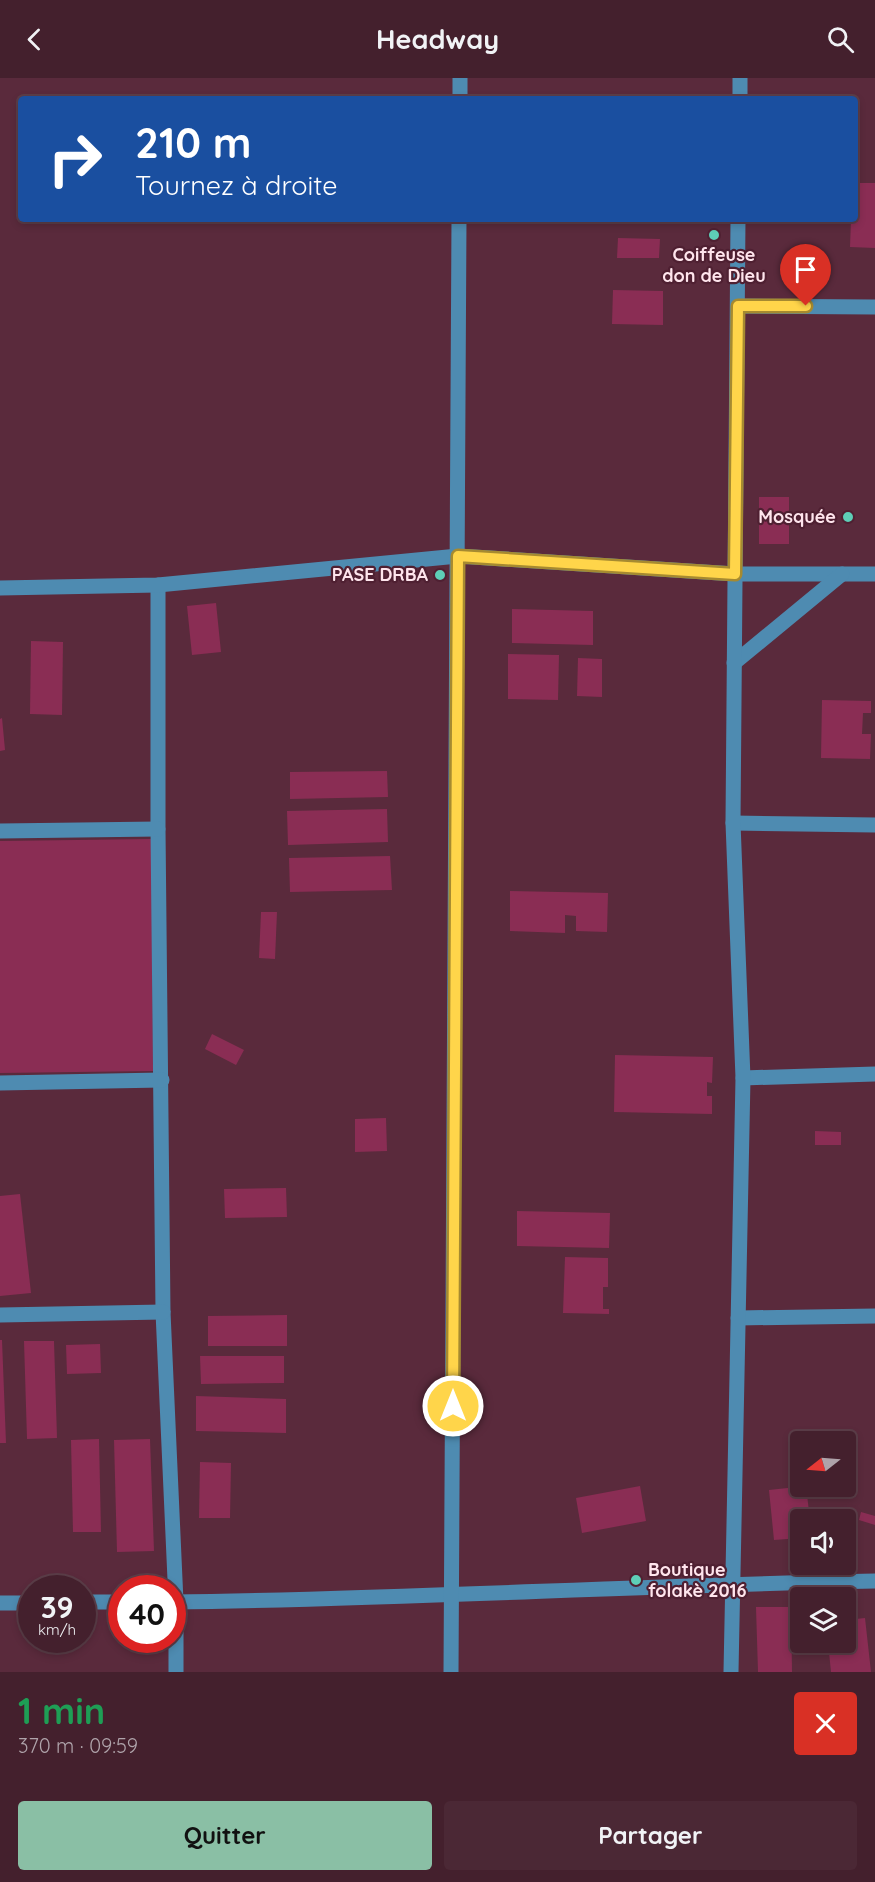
<!DOCTYPE html>
<html lang="fr">
<head>
<meta charset="utf-8">
<style>
	body { margin:0; font-family:Quicksand,sans-serif; background:#4b2835; color:#f1f3f6; height:100vh; display:flex; flex-direction:column; font-size:22px; white-space:nowrap }
	* { box-sizing:border-box; margin:0 }
	p { font-size:20px; color:#afa3aa }
	.icon { flex:none; width:33px; height:33px; fill:none; stroke:currentColor; stroke-width:2; stroke-linecap:round; stroke-linejoin:round }
	.map { position:relative; height:1594px; overflow:hidden }
	.drawer { display:flex; flex-direction:column; background:#44202d; flex:1 }
	.drawer>* { flex:none }
	.guide { position:absolute; left:18px; top:18px; width:840px; height:126px; border-radius:6px; box-shadow:0 3px 9px #0003,0 0 0 2px #5c3e49; background:#1a4fa0; color:#fff; overflow:hidden }
	.needle { width:39px; rotate:253deg }
	.buttons { position:absolute; left:790px; top:1353px; display:grid; gap:12px }
	.buttons a { display:grid; place-items:center; width:66px; height:66px; border-radius:6px; background:#44202d; box-shadow:0 3px 9px #0003,0 0 0 2px #5c3e49; font-size:30px }
	.speed { position:absolute; left:18px; top:1497px; display:flex; gap:12px; font-size:30px; font-weight:700; text-align:center }
	.speed>* { display:grid; place-content:center; width:78px; height:78px; border-radius:50%; background:#44202d; box-shadow:0 3px 9px #0003,0 0 0 2px #5c3e49; line-height:1 }
	.speed small { font-size:15px; font-weight:400 }
	.speed .limit { border:9px solid #d22; background:#fff; color:#111 }
	.pin { position:absolute; display:grid; place-items:center; width:51px; height:51px; color:#fff; margin:-62px -26px; border-radius:50% 50% 50% 0; rotate:-45deg; box-shadow:0 0 6px #0007 }
	.pin .icon { rotate:45deg }
	.me { position:absolute; width:66px; margin:-33px; rotate:0deg; stroke-linejoin:round; filter:drop-shadow(0 0 4px #0008) }
	.turn { display:flex; align-items:center; gap:21px; height:126px; padding:0 18px; font-size:27px }
	.turn .icon { width:78px; height:78px; stroke-width:2.5 }
	.turn b { display:block; font-size:42px; line-height:51px }
	.round { display:grid; place-items:center; flex:none; width:63px; height:63px; border-radius:6px; background:#4b2835 }
	.overview { display:flex; align-items:center; justify-content:space-between; height:102px; padding:0 18px }
	h1 { font-size:36px; font-weight:700; line-height:45px; color:#1e9e55 }
	.action { display:flex; gap:12px; margin-top:auto; padding:12px 18px }
	.action a { flex:1; height:69px; border-radius:6px; background:#8abfa5; color:#111; font-size:24px; font-weight:700; line-height:69px; text-align:center }
	.action a+a { background:#4b2835; color:#f1f3f6 }
	header { display:flex; justify-content:space-between; align-items:center; height:78px; padding:0 18px; background:#44202d; font-size:27px; font-weight:700 }
	.map>svg:first-child { display:block }
</style>
</head>
<body>
<header><svg class="icon" aria-label="back" viewBox="0 0 24 24"><path d="M15 5l-7 7 7 7"/></svg>Headway<svg class="icon" aria-label="search" viewBox="0 0 24 24"><circle cx="10" cy="10" r="6"/><path d="M15 15l6 6"/></svg></header>
<div class="map">
<svg width="875" height="1594" viewBox="0 0 875 1594">
	<rect width="100%" height="100%" fill="#5a2a3c"/>
	<g fill="#8a2d54">
		<polygon points="855,105 875,105 875,170 850,169 851,141 855,141"/>
		<polygon points="618,160 660,161 659,180 617,180"/>
		<polygon points="613,212 663,213 663,247 612,246"/>
		<rect x="759" y="419" width="30" height="47"/>
		<polygon points="216,525 221,574 192,577 187,528"/>
		<polygon points="512,531 593,533 593,567 512,565"/>
		<polygon points="31,563 63,564 62,637 30,636"/>
		<polygon points="508,576 559,577 558,622 508,621"/>
		<polygon points="578,580 602,581 602,619 577,618"/>
		<polygon points="822,622 871,623 871,635 863,635 862,656 871,656 870,681 821,680"/>
		<polygon points="2,640 5,672 0,673 0,641"/>
		<polygon points="387,693 388,719 290,721 290,694"/>
		<polygon points="387,731 388,764 288,767 287,733"/>
		<polygon points="152,761 153,993 0,995 0,763"/>
		<polygon points="390,778 392,812 290,814 289,780"/>
		<polygon points="510,813 608,815 607,854 576,853 576,838 565,837 565,855 510,853"/>
		<polygon points="261,834 277,834 275,881 259,880"/>
		<polygon points="212,956 244,972 236,987 205,971"/>
		<polygon points="615,977 713,979 712,1005 707,1004 707,1018 712,1018 712,1036 614,1034"/>
		<polygon points="386,1040 387,1073 355,1074 355,1041"/>
		<polygon points="815,1053 841,1054 841,1067 815,1067"/>
		<polygon points="286,1110 287,1139 225,1140 224,1111"/>
		<polygon points="20,1116 31,1215 0,1218 0,1118"/>
		<polygon points="517,1133 610,1135 609,1170 517,1168"/>
		<polygon points="565,1179 608,1180 608,1209 603,1209 603,1231 609,1231 609,1236 563,1235"/>
		<polygon points="287,1237 287,1268 208,1268 208,1238"/>
		<polygon points="0,1262 2,1262 6,1365 0,1365"/>
		<polygon points="24,1263 54,1263 57,1360 27,1361"/>
		<polygon points="100,1266 101,1295 67,1296 66,1267"/>
		<polygon points="200,1278 284,1278 284,1305 201,1306"/>
		<polygon points="196,1318 286,1321 286,1355 196,1353"/>
		<polygon points="99,1361 101,1454 73,1454 71,1362"/>
		<polygon points="150,1361 154,1473 117,1474 114,1362"/>
		<polygon points="200,1384 231,1385 230,1440 199,1440"/>
		<polygon points="640,1408 646,1443 582,1455 576,1420"/>
		<polygon points="806,1408 810,1442 801,1442 801,1460 774,1462 769,1412"/>
		<polygon points="861,1434 875,1438 875,1447 859,1442"/>
		<polygon points="756,1529 791,1529 792,1594 758,1594"/>
		<polygon points="865,1540 871,1594 831,1594 828,1564 846,1564 846,1542"/>
	</g>
	<g fill="none" stroke-linecap="round" stroke-linejoin="round">
		<g stroke="#4e8bb1" stroke-width="15">
			<polyline points="460,21 460,0"/>
			<polyline points="740,21 740,0"/>
			<polyline points="738,228 875,229"/>
			<polyline points="158,507 158,751 163,1234 176,1524 176,1594"/>
			<polyline points="0,510 158,507 458,478 735,496 875,496"/>
			<polyline points="734,585 842,496"/>
			<polyline points="733,745 875,747"/>
			<polyline points="0,753 158,751"/>
			<polyline points="743,1000 875,996"/>
			<polyline points="0,1005 162,1002"/>
			<polyline points="0,1237 163,1234"/>
			<polyline points="738,1240 875,1238"/>
			<polyline points="82,1524 122,1524"/>
			<path d="M172,1524C407,1521 641,1507 875,1503"/>
			<polyline points="0,1525 32,1525"/>
			<polyline points="451,1594 459,141"/>
			<polyline points="731,1594 743,1000 733,745 738,141"/>
		</g>
	</g>
	<g fill="none" stroke-linecap="round" stroke-linejoin="round">
		<defs>
			<polyline id="route" points="453,1328 458,478 735,496 738,228 806,228"/>
		</defs>
		<use href="#route" stroke="#a68a30" stroke-width="15"/>
		<use href="#route" stroke="#ffd54a" stroke-width="10"/>
	</g>
	<g fill="#5eceb7" stroke="#4f2032" stroke-width="2">
		<circle cx="714" cy="157" r="6"/>
		<circle cx="848" cy="439" r="6"/>
		<circle cx="440" cy="497" r="6"/>
		<circle cx="636" cy="1502" r="6"/>
	</g>
	<g text-anchor="middle" stroke-width="4.5" stroke-linejoin="round" paint-order="stroke">
		<g font-size="18" font-weight="bold" fill="#ffe5ed" stroke="#4f2032" text-anchor="end">
			<text x="714" y="183" text-anchor="middle">Coiffeuse<tspan x="714" dy="21">don de Dieu</tspan></text>
			<text x="836" y="445">Mosquée</text>
			<text x="428" y="503">PASE DRBA</text>
			<text x="648" y="1498" text-anchor="start">Boutique<tspan x="648" dy="21">folakè 2016</tspan></text>
		</g>
	</g>
</svg>
<div class="buttons">
<a><svg class="needle" viewBox="-14 -14 28 28"><path d="M0-13l5 13h-10z" fill="#e53935"/><path d="M0 13l5-13h-10z" fill="#afa3aa"/></svg></a>
<a><svg class="icon" aria-label="sound" viewBox="0 0 24 24"><path d="M4 9h4l5-4v14l-5-4H4zM17 9q2 3 0 6"/></svg></a>
<a><svg class="icon" aria-label="layers" viewBox="0 0 24 24"><path d="M12 4l9 5-9 5-9-5zM3 14l9 5 9-5"/></svg></a>
</div>
<div class="speed"><div>39<small>km/h</small></div><div class="limit">40</div></div>
<div class="pin" style="left:806px;top:228px;background:#d93025"><svg class="icon" aria-label="arrive" viewBox="0 0 24 24"><path d="M6 21V4h12l-3 4 3 4H6"/></svg></div>
<svg class="me" style="left:453px;top:1328px" viewBox="-20 -20 40 40"><circle r="17" fill="#ffd54a" stroke="#fff" stroke-width="3"/><path d="M0-11L8 9 0 5-8 9z" fill="#fff"/></svg>
<div class="guide">
<div class="turn"><svg class="icon" aria-label="right" viewBox="0 0 24 24"><path d="M7 20v-9h11M14 6l5 5-5 5"/></svg><div><b>210 m</b>Tournez à droite</div></div>
</div>
</div>
<section class="drawer">
<div class="overview"><div><h1>1 min</h1><p>370 m · 09:59</p></div><a class="round" style="background:#d93025;color:#fff"><svg class="icon" aria-label="close" viewBox="0 0 24 24"><path d="M6 6l12 12M18 6L6 18"/></svg></a></div>
<div class="action"><a>Quitter</a><a>Partager</a></div>
</section>
</body>
</html>
